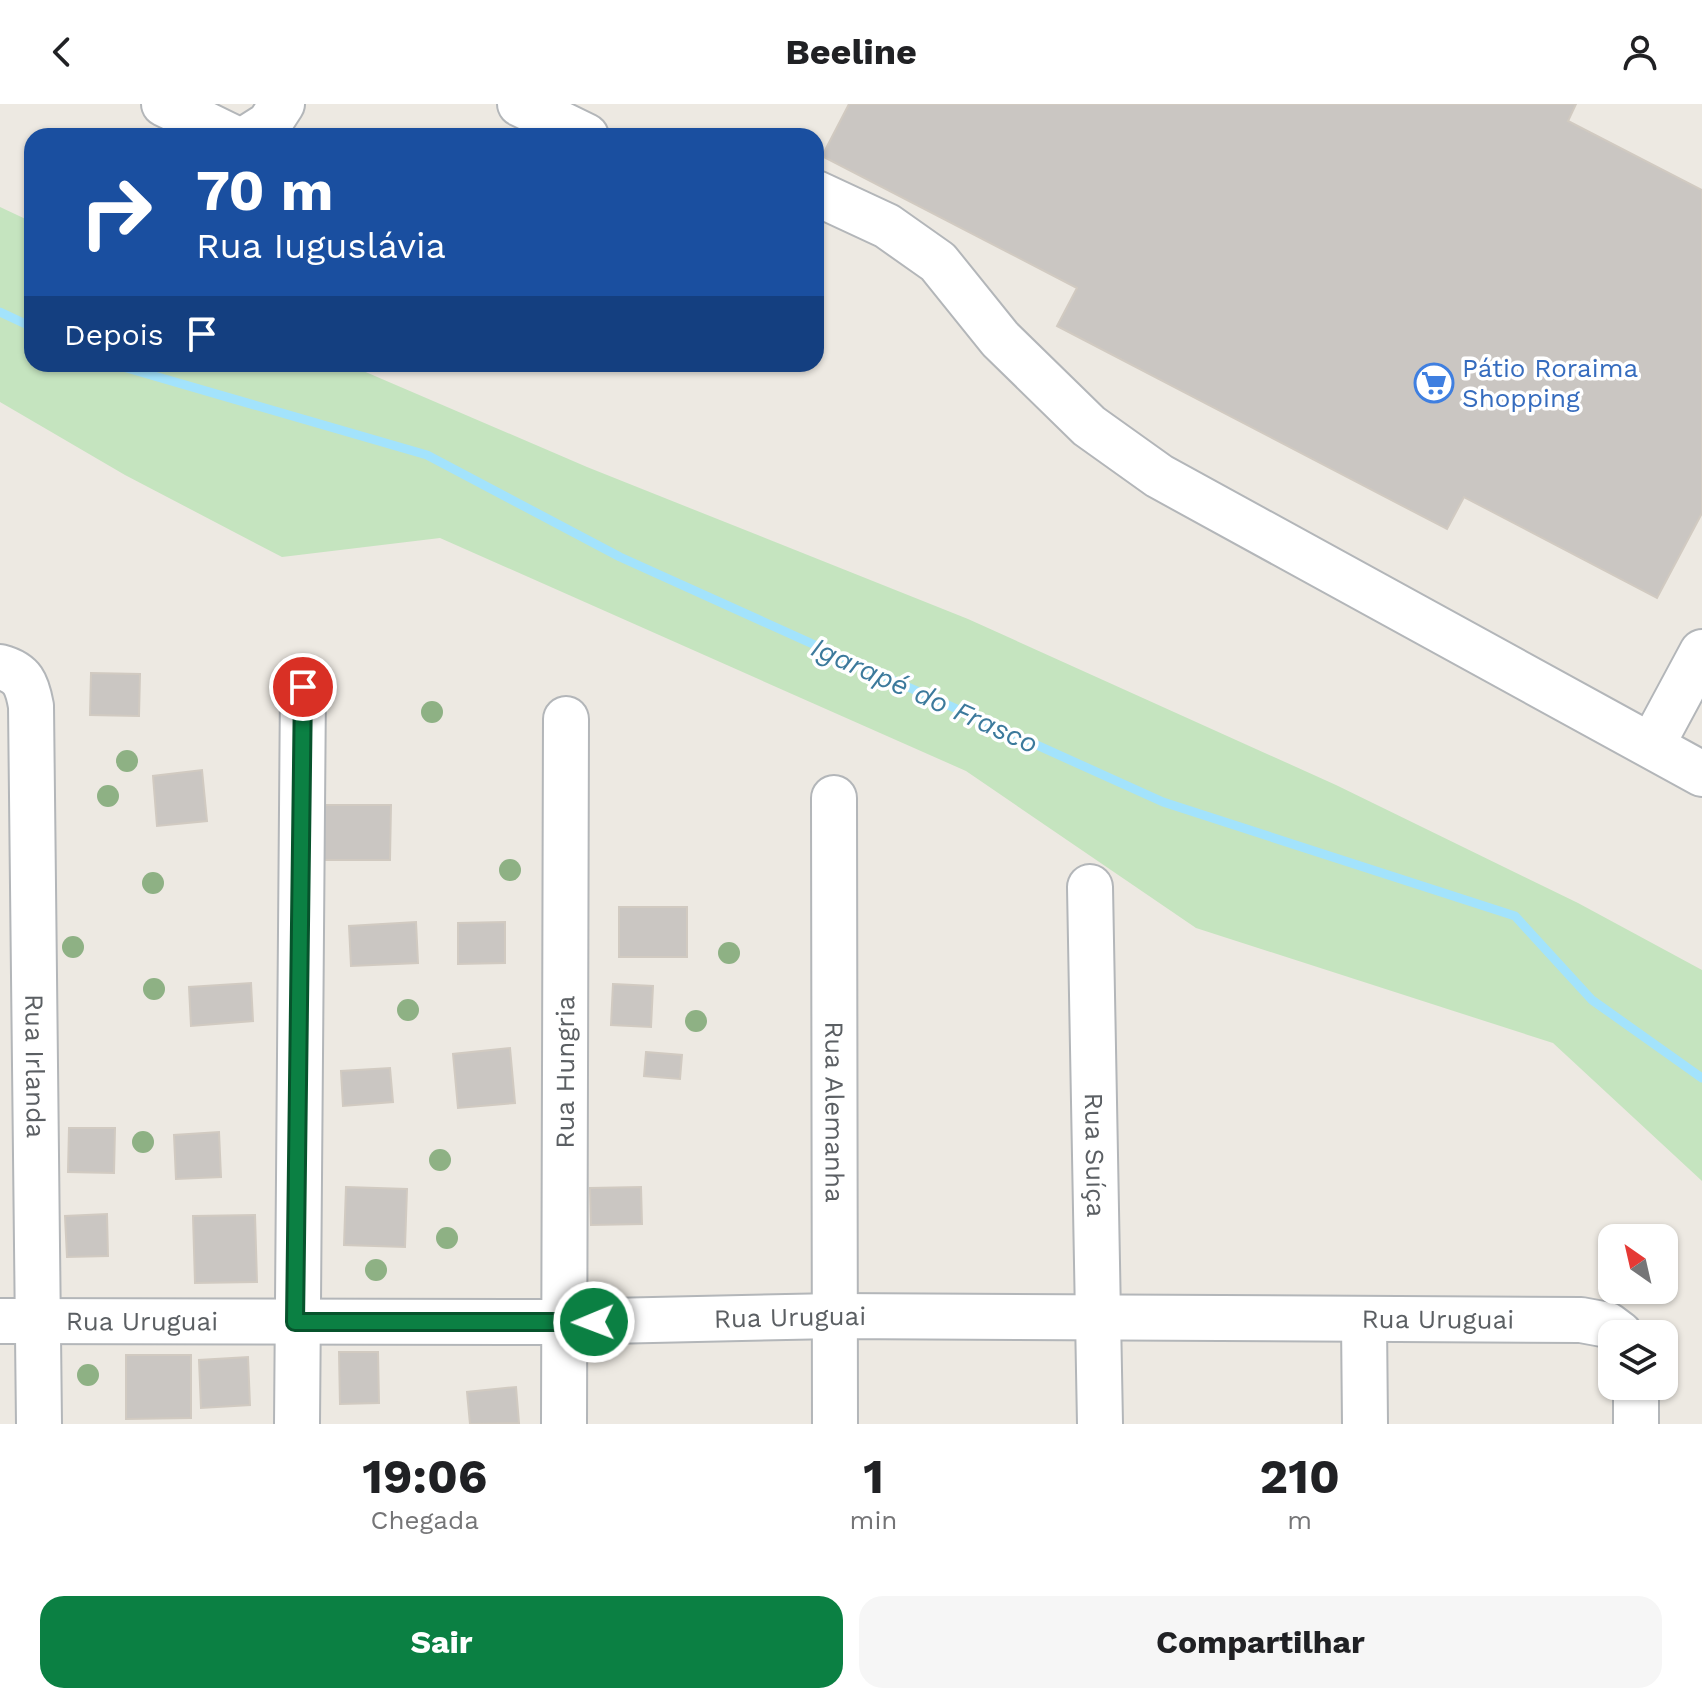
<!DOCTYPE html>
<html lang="pt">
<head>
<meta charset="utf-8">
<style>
	body { margin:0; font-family:"Work Sans",sans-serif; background:#f6f6f6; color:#202124; height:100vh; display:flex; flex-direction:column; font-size:30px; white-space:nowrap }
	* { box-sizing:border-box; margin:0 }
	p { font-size:26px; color:#757577 }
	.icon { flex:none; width:44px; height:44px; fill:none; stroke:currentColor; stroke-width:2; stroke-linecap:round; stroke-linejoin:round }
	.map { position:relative; height:1320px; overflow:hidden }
	.side { display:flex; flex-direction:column; background:#fff; flex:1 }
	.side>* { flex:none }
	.top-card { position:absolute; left:24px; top:24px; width:800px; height:244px; border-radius:24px; box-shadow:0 2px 6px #0004; background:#1a4fa0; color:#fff; overflow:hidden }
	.needle { width:52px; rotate:326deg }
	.fabs { position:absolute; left:1598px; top:1120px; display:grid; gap:16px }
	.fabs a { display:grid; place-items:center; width:80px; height:80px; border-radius:16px; background:#fff; box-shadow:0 2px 6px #0004; font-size:40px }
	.pin { position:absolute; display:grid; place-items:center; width:68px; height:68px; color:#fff; margin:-34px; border:4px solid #fff; border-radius:50%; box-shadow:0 2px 8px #0007 }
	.me { position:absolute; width:88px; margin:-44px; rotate:269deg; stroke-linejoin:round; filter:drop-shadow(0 0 6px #0008) }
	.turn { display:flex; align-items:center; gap:28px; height:168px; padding:0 40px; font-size:36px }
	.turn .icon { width:104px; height:104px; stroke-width:2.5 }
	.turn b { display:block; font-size:56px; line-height:68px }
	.then { display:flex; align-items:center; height:76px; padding:0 40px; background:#0003; gap:16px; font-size:30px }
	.eta { display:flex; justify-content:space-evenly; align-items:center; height:136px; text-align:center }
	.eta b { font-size:48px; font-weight:700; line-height:56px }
	.cta { display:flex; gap:16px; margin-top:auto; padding:16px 40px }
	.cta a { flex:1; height:92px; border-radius:24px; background:#0b8043; color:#fff; font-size:32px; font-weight:700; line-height:92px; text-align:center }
	.cta a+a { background:#f6f6f6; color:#202124 }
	header { display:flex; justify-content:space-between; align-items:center; height:104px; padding:0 40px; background:#fff; font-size:36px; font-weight:700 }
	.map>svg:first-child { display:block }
</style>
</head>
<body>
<header><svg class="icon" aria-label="back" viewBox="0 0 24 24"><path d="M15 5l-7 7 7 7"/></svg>Beeline<svg class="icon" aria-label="person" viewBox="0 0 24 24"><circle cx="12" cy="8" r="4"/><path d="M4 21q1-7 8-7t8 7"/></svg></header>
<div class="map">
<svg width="1702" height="1320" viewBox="0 0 1702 1320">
	<rect width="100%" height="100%" fill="#ede9e2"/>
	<polygon fill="#c5e4bf" points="0,103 32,118 32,260 347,260 587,363 968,515 1336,681 1578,799 1702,866 1702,1077 1553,939 1196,824 966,667 440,434 282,453 125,371 0,298"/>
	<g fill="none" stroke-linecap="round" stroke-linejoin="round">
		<g stroke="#a3e3fc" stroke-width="9">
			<polyline points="0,208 32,223"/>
			<polyline points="113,260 427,351 620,453 1163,698 1515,812 1592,896 1702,974"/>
		</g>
	</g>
	<g fill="#cac6c2" stroke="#d1cac1" stroke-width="2">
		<polygon points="849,0 1576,0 1568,17 1702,86 1702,409 1657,494 1464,393 1447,425 1057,222 1077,184 822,52"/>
		<polygon points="91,569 140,570 139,612 90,611"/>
		<polygon points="202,666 207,717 157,722 153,672"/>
		<polygon points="321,701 391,701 390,756 320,756"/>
		<rect x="619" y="803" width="68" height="50"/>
		<polygon points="416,818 418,859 351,862 349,822"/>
		<polygon points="505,818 505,859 458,860 458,819"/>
		<polygon points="251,879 253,917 191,922 189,883"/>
		<polygon points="613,880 653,882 651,923 611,921"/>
		<polygon points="510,944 515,999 458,1004 453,950"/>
		<polygon points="646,948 682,951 680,975 644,972"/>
		<polygon points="390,964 393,998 343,1002 341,967"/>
		<polygon points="69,1024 115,1024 114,1069 68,1068"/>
		<polygon points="219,1028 221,1073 176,1075 174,1031"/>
		<polygon points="346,1083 407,1085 405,1143 344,1141"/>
		<polygon points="641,1083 642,1120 591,1121 590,1084"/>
		<polygon points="107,1110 108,1152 67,1153 65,1112"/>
		<polygon points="255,1111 257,1178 195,1179 193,1112"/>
		<polygon points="339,1248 378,1248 379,1299 340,1300"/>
		<polygon points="126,1251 191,1251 191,1314 126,1315"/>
		<polygon points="248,1253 250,1301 201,1304 199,1256"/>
		<polygon points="516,1283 519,1319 470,1320 467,1288"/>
	</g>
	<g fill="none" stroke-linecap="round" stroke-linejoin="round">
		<defs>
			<g id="minor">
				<polyline points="164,0 230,32"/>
				<polyline points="520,0 586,32"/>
				<polyline points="250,32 269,20 282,0"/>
				<polyline points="816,89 887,122 938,158 1000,235 1089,322 1159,372 1702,670"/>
				<path id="s1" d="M0,563C23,569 27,580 31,602L39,1320"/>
				<polyline points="1652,641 1702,548"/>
				<path id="s2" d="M834,694L835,1320"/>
				<path id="s3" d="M1090,783L1100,1320"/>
				<path id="s4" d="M0,1217L564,1218L835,1212L1581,1216L1608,1221L1620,1230"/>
				<polyline points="1364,1217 1365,1320"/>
				<polyline points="297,1320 303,583"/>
				<path id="s5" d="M564,1320L566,615"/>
				<polyline points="1636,1320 1636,1282"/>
			</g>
		</defs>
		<use href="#minor" stroke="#b3b6b9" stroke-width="48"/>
		<use href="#minor" stroke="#fff" stroke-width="44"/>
	</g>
	<g fill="#8eb184">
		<circle cx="432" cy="608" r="11"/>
		<circle cx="127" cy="657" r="11"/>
		<circle cx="108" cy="692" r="11"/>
		<circle cx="510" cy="766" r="11"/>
		<circle cx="153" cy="779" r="11"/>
		<circle cx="73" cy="843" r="11"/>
		<circle cx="729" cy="849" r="11"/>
		<circle cx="154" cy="885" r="11"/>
		<circle cx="408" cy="906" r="11"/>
		<circle cx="696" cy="917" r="11"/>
		<circle cx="143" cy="1038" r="11"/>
		<circle cx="440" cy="1056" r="11"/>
		<circle cx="447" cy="1134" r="11"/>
		<circle cx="376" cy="1166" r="11"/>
		<circle cx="88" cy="1271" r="11"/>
	</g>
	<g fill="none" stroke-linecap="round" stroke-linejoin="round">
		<defs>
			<polyline id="route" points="303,583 295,1218 594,1218"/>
		</defs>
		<use href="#route" stroke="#07532c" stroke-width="20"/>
		<use href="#route" stroke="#0b8043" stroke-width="14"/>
	</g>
	<defs>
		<symbol id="supermarket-ring" viewBox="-11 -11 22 22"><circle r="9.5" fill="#fff" stroke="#3f7fe0" stroke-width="1.5"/><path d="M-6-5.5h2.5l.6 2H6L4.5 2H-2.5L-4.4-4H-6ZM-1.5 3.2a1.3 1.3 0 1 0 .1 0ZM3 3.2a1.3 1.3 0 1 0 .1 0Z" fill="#3f7fe0"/></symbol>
	</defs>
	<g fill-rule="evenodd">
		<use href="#supermarket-ring" x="1412" y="257" width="44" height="44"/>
	</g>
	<g text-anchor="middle" stroke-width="7" stroke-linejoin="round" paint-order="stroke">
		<g font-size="26" fill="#366cbe" stroke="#fff" text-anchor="start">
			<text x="1462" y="273">Pátio Roraima<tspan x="1462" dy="30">Shopping</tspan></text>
		</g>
		<g font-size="26" fill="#5b5f63" stroke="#fff">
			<text dy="9" stroke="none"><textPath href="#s1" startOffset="414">Rua Irlanda</textPath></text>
			<text dy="9" stroke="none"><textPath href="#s5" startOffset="352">Rua Hungria</textPath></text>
			<text dy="9" stroke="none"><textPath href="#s2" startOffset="314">Rua Alemanha</textPath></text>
			<text dy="9" stroke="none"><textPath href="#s3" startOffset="268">Rua Suíça</textPath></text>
			<text dy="9" stroke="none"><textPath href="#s4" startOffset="790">Rua Uruguai</textPath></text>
			<text dy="9" stroke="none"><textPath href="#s4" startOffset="1438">Rua Uruguai</textPath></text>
			<text dy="9" stroke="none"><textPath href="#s4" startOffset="142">Rua Uruguai</textPath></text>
		</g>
		<g font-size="28" font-style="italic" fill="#3c7a9c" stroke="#fff">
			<text transform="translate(925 591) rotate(24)" y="10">Igarapé do Frasco</text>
		</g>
	</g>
</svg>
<div class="fabs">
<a><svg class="needle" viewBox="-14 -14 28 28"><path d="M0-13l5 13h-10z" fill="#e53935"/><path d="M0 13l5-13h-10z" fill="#757577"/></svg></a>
<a><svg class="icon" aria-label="layers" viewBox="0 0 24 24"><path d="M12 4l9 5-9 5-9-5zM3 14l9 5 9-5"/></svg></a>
</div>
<div class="pin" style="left:303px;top:583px;background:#d93025"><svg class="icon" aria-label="arrive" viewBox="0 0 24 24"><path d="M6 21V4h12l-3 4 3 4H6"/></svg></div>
<svg class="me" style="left:594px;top:1218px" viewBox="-20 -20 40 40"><circle r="17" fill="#0b8043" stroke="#fff" stroke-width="3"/><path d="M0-11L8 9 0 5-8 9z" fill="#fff"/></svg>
<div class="top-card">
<div class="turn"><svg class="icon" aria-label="right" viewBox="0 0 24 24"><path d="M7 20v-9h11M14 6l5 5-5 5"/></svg><div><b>70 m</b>Rua Iuguslávia</div></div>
<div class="then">Depois<svg class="icon" aria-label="arrive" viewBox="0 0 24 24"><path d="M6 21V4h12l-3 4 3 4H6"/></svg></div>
</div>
</div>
<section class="side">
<div class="eta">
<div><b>19:06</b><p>Chegada</p></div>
<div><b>1</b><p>min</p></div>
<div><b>210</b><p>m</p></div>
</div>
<div class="cta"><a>Sair</a><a>Compartilhar</a></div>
</section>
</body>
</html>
